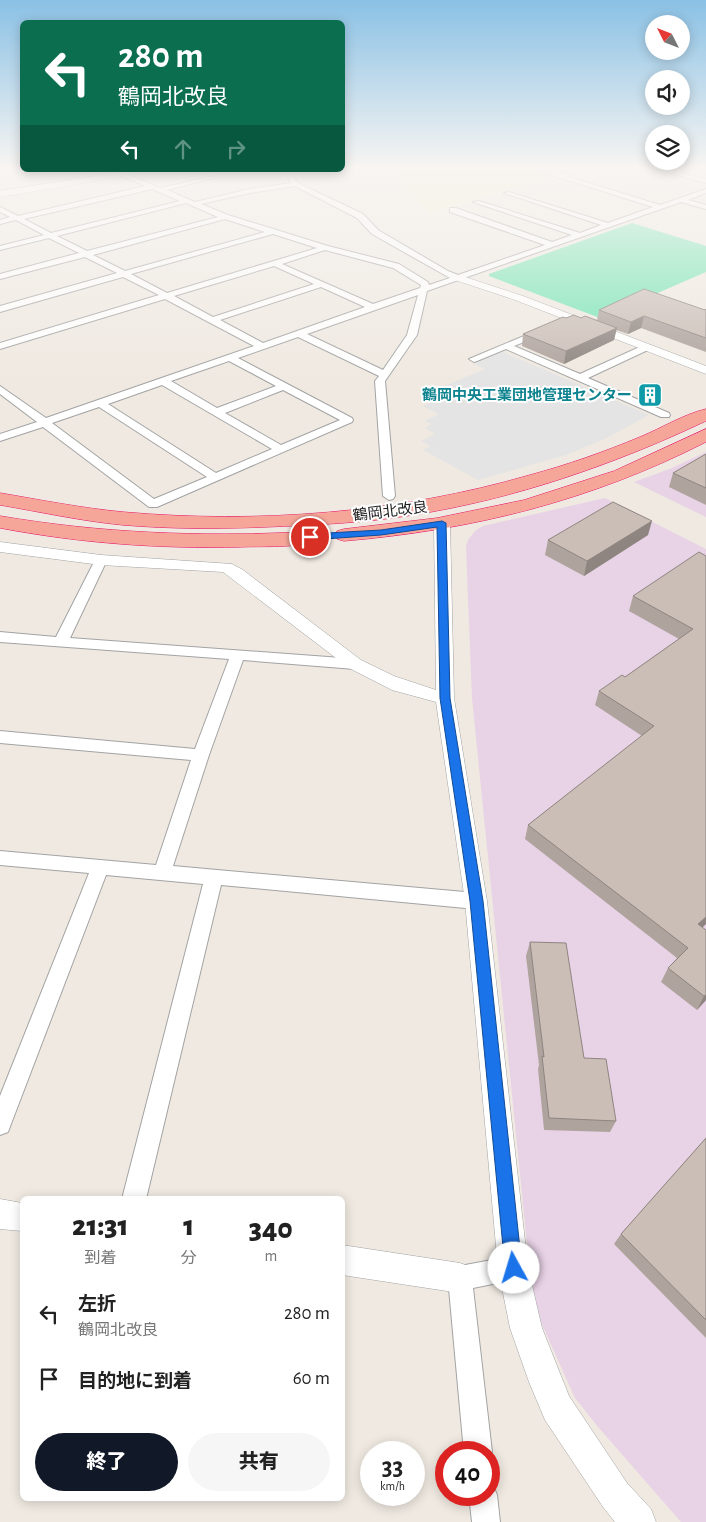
<!DOCTYPE html>
<html lang="ja">
<head>
<meta charset="utf-8">
<style>
	body { margin:0; font-family:"Alegreya Sans","Noto Sans JP",sans-serif; background:#f6f6f6; color:#222; height:100vh; display:flex; flex-direction:column; font-size:19px; white-space:nowrap }
	* { box-sizing:border-box; margin:0 }
	p { font-size:16px; color:#767676 }
	.icon { flex:none; width:28px; height:28px; fill:none; stroke:currentColor; stroke-width:2; stroke-linecap:round; stroke-linejoin:round }
	.map { position:relative; flex:1; overflow:hidden }
	.drawer { position:absolute; left:20px; top:1196px; width:325px; height:305px; display:flex; flex-direction:column; background:#fff; border-radius:8px; box-shadow:0 2px 12px #0003 }
	.drawer>* { flex:none }
	.guide { position:absolute; left:20px; top:20px; width:325px; height:152px; border-radius:8px; box-shadow:0 2px 12px #0003; background:#0b6e4f; color:#fff; overflow:hidden }
	.needle { width:32px; rotate:312deg }
	.buttons { position:absolute; left:645px; top:15px; display:grid; gap:10px }
	.buttons a { display:grid; place-items:center; width:45px; height:45px; border-radius:50%; background:#fff; box-shadow:0 2px 12px #0003; font-size:25px }
	.speed { position:absolute; left:360px; top:1441px; display:flex; gap:10px; font-size:25px; font-weight:700; text-align:center }
	.speed>* { display:grid; place-content:center; width:65px; height:65px; border-radius:50%; background:#fff; box-shadow:0 2px 12px #0003; line-height:1 }
	.speed small { font-size:12px; font-weight:400 }
	.speed .limit { border:8px solid #d22; background:#fff; color:#111 }
	.pin { position:absolute; display:grid; place-items:center; width:42px; height:42px; color:#fff; margin:-21px; border:2px solid #fff; border-radius:50%; box-shadow:0 1px 5px #0007 }
	.me { position:absolute; width:55px; margin:-28px; rotate:354deg; stroke-linejoin:round; filter:drop-shadow(0 0 4px #0008) }
	.turn { display:flex; align-items:center; gap:18px; height:105px; padding:0 15px; font-size:22px }
	.turn .icon { width:65px; height:65px; stroke-width:2.5 }
	.turn b { display:block; font-size:35px; line-height:42px }
	.lanes { display:flex; align-items:center; height:48px; padding:0 15px; background:#0003; justify-content:center; gap:25px; direction:ltr }
	.lanes .off { opacity:.35 }
	.eta { display:flex; justify-content:space-evenly; align-items:center; height:85px; text-align:center }
	.eta b { font-size:30px; font-weight:800; line-height:35px }
	.cta { display:flex; gap:10px; margin-top:auto; padding:10px 15px }
	.cta a { flex:1; height:58px; border-radius:30px; background:#111827; color:#fff; font-size:20px; font-weight:800; line-height:58px; text-align:center }
	.cta a+a { background:#f6f6f6; color:#222 }
	ul { padding:0; list-style:none }
	li { display:flex; align-items:center; gap:15px; height:65px; padding:0 15px }
	li div { flex:1 }
	li b { display:block; font-size:19px }
	li em { font-style:normal }
	.map>svg:first-child { display:block }
</style>
</head>
<body>
<div class="map">
<svg width="706" height="1522" viewBox="0 0 706 1522">
	<rect width="100%" height="100%" fill="#efe9e1"/>
	<g fill="#e8d2e6">
		<polygon points="706,452 706,517 634,482 672,468"/>
		<polygon points="605,498 706,549 706,1522 681,1522 599,1428 575,1398 540,1320 530,1273 472,698 466,546 468,540 476,530 483,526"/>
	</g>
	<polygon fill="#efefca" points="414,167 526,167 556,176 430,213 414,196 396,170"/>
	<polygon fill="#77e5b4" points="632,223 706,246 706,272 600,318 489,276 489,274"/>
	<polygon fill="#e4e4e4" points="501,351 649,415 605,439 566,455 478,480 423,450 431,446 421,441 435,434 425,428 432,424 425,421 439,414 423,406 436,400 425,394 485,369 473,363"/>
	<g fill="none" stroke-linecap="round" stroke-linejoin="round">
		<defs>
			<g id="minor">
				<polygon points="394,167 410,167 395,171 392,169"/>
				<path d="M526,167C538,167 548,174 559,174C568,174 579,167 591,167L566,176L660,205L706,189V193L688,200L706,205V209L681,202L427,291L417,335L385,381L395,496L393,499L389,500L383,496L375,381L379,376L298,337L238,358L352,418L353,420L352,422L157,507H149L43,427L0,441V434L37,422L0,394V386L46,418L254,346L165,299L0,349V343L159,295L123,277L0,312V306L117,273L85,257L0,279V274L79,253L49,238L0,250V246L44,235L16,220L0,224V220L10,217L0,212V207L18,216L145,186L120,175V173L122,172L160,188L214,176V178L167,190L195,202L250,189L291,183L284,170H290L293,177L298,183L363,214L378,230L448,271L458,275L545,245L450,212V208H456L552,242L572,235L473,202L479,201L580,233L601,225L504,193L509,192L608,223L653,207ZM295,186L357,218L372,234L450,278L429,285L428,282L399,264L328,246L228,215L201,204L250,193ZM152,189L180,201L51,233L24,219ZM186,203L218,217L87,251L57,236ZM225,219L265,232L125,271L93,255ZM273,234L317,248L167,293L131,274ZM325,250L393,268L421,285L420,288L373,304L282,264ZM274,266L314,284L213,317L174,296ZM321,287L365,307L263,343L220,320ZM418,295L407,335L383,370L307,334ZM229,361L276,386L217,408L171,381ZM162,385L272,449L216,473L108,404ZM283,390L340,420L281,445L225,413ZM99,407L207,477L154,499L52,423Z"/>
				<polygon points="650,167 662,167 706,179 706,183"/>
				<polygon points="543,328 548,331 546,333 514,346 580,374 644,345 650,345 650,349 588,378 669,413 670,415 669,417 661,417 506,349 477,361 474,362 469,359"/>
				<polygon points="101,556 107,560 70,638 355,659 360,661 362,664 360,667 355,669 243,660 209,755 173,866 476,893 483,896 485,901 483,906 476,909 221,885 146,1199 122,1199 203,884 106,875 11,1124 8,1132 0,1135 0,1096 89,873 0,865 0,851 156,865 191,760 0,743 0,731 195,749 229,659 0,642 0,632 56,637 95,560"/>
				<polygon points="513,1256 522,1259 525,1268 522,1277 513,1280 473,1288 492,1452 489,1459 489,1452 464,1452 448,1278 451,1269 460,1266"/>
				<polygon points="489,1483 493,1485 497,1495 500,1522 472,1522 469,1495 489,1495"/>
			</g>
			<g id="tertiary">
				<polygon points="133,170 152,170 148,172 0,197 0,191"/>
				<polygon points="459,275 523,296 706,366 706,374 515,300 455,280 454,278"/>
				<polygon points="442,518 447,520 450,523 454,698 487,901 528,1268 542,1328 569,1396 627,1483 651,1509 656,1522 615,1522 603,1507 545,1420 529,1382 510,1328 498,1268 465,901 436,702 392,690 349,668 223,572 101,565 0,552 0,542 101,555 232,564 243,570 361,660 394,676 436,690 434,523 437,520"/>
				<polygon points="0,1199 22,1203 22,1231 0,1229"/>
				<polygon points="342,1245 460,1263 471,1267 475,1278 471,1289 460,1293 342,1275"/>
			</g>
			<g id="trunk">
				<path d="M706,409V421C613,465 514,499 413,515C364,523 315,525 266,527C218,529 170,529 123,525C81,521 41,512 0,505V493C41,500 81,508 123,512C259,524 399,513 530,475C567,465 604,452 640,437C662,428 684,414 706,409Z"/>
				<path d="M706,429V442C590,501 473,530 344,541L337,539L333,535L337,531L344,529L437,518L524,500L614,471Z"/>
				<path d="M0,516C100,533 200,537 301,532L309,533L312,538L309,543C287,548 262,546 240,547C159,549 79,543 0,528Z"/>
			</g>
		</defs>
		<use href="#minor" stroke="#a3a3a3" stroke-width="2"/>
		<use href="#tertiary" stroke="#a3a3a3" stroke-width="1"/>
		<use href="#trunk" stroke="#e51569" stroke-width="1"/>
		<use href="#minor" fill="#fff" fill-rule="evenodd"/>
		<use href="#tertiary" fill="#fff" fill-rule="evenodd"/>
		<use href="#trunk" fill="#f6a698" fill-rule="evenodd"/>
	</g>
	<g fill="#afa39d">
		<polygon points="706,309 706,352 641,328 628,334 616,330 614,340 564,364 522,346 523,334 566,318 597,320 599,310"/>
		<polygon points="706,454 706,505 669,487 673,473"/>
		<polygon points="648,535 584,576 545,555 548,540"/>
		<polygon points="706,556 706,924 702,927 706,1000 697,1010 661,982 668,968 677,958 525,839 528,825 642,736 595,705 599,691 625,677 679,639 629,611 633,596"/>
		<polygon points="530,942 584,1058 616,1121 610,1132 544,1130 538,1069 539,1065 526,956"/>
		<polygon points="706,1138 706,1338 614,1244 621,1234"/>
	</g>
	<g fill="#8e8580">
		<polygon points="644,316 641,328 628,334 631,322"/>
		<polygon points="617,328 614,340 564,364 566,351"/>
		<polygon points="652,521 648,535 584,576 587,561"/>
		<polygon points="706,917 706,924 691,938 698,924"/>
		<polygon points="706,995 706,1000 697,1010 704,996"/>
	</g>
	<g fill="#cbbeb7" stroke="#8e8580">
		<polygon points="644,289 705,310 706,309 706,338 644,316 631,322 599,310"/>
		<polygon points="574,315 581,318 585,316 617,328 566,351 523,334 563,317 566,318"/>
		<polygon points="706,454 706,488 673,473"/>
		<polygon points="613,502 652,521 587,561 548,540"/>
		<polygon points="699,552 706,556 706,917 698,924 706,930 706,995 704,996 668,968 688,948 528,825 654,726 599,691 622,675 625,677 693,629 633,596"/>
		<polygon points="530,942 566,943 584,1058 606,1059 616,1121 549,1118 542,1056 544,1057"/>
		<polygon points="706,1138 706,1320 621,1234"/>
	</g>
	<linearGradient id="sky" x2="0" y2="1"><stop stop-color="#8ac1e5"/><stop offset="0.44" stop-color="#f8f5f2"/><stop offset="1" stop-color="#f8f5f2" stop-opacity="0"/></linearGradient>
	<rect width="706" height="380" fill="url(#sky)"/>
	<polygon fill="#1a73e8" stroke="#114b97" points="442,521 446,523 450,698 483,901 522,1268 520,1274 514,1276 507,1274 505,1268 470,901 440,698 437,527 381,535 310,540 305,537 310,534 381,530"/>
	<defs>
		<symbol id="building-square" viewBox="-11 -11 22 22"><rect x="-9" y="-9" width="18" height="18" rx="4" fill="#0f9aa8" stroke="#fff"/><path d="M-4-6H4V6H1V3H-1V6H-4ZM-2.5-4.3h1.7v1.8h-1.7ZM.8-4.3h1.7v1.8H.8ZM-2.5-1h1.7V.8h-1.7ZM.8-1h1.7V.8H.8Z" fill="#fff"/></symbol>
	</defs>
	<g fill-rule="evenodd">
		<use href="#building-square" x="636" y="381" width="28" height="28"/>
	</g>
	<g text-anchor="middle" stroke-width="4" stroke-linejoin="round" paint-order="stroke">
		<g font-size="15" font-weight="bold" fill="#0d838f" stroke="#fff" text-anchor="end">
			<text x="632" y="400">鶴岡中央工業団地管理センター</text>
		</g>
		<g font-size="15" fill="#1c1c1c" stroke="#fff">
			<text transform="translate(390 511) rotate(-7)" y="5">鶴岡北改良</text>
		</g>
	</g>
</svg>
<div class="buttons">
<a><svg class="needle" viewBox="-14 -14 28 28"><path d="M0-13l5 13h-10z" fill="#e53935"/><path d="M0 13l5-13h-10z" fill="#767676"/></svg></a>
<a><svg class="icon" aria-label="sound" viewBox="0 0 24 24"><path d="M4 9h4l5-4v14l-5-4H4zM17 9q2 3 0 6"/></svg></a>
<a><svg class="icon" aria-label="layers" viewBox="0 0 24 24"><path d="M12 4l9 5-9 5-9-5zM3 14l9 5 9-5"/></svg></a>
</div>
<div class="speed"><div>33<small>km/h</small></div><div class="limit">40</div></div>
<div class="pin" style="left:310px;top:537px;background:#d93025"><svg class="icon" aria-label="arrive" viewBox="0 0 24 24"><path d="M6 21V4h12l-3 4 3 4H6"/></svg></div>
<svg class="me" style="left:514px;top:1268px" viewBox="-20 -20 40 40"><circle r="19" fill="#fff"/><path d="M0-13L10 11 0 6-10 11z" fill="#1a73e8"/></svg>
<div class="guide">
<div class="turn"><svg class="icon" aria-label="left" viewBox="0 0 24 24"><path d="M17 20v-9H6M10 6l-5 5 5 5"/></svg><div><b>280 m</b>鶴岡北改良</div></div>
<div class="lanes"><svg class="icon" aria-label="left" viewBox="0 0 24 24"><path d="M17 20v-9H6M10 6l-5 5 5 5"/></svg><svg class="icon off" aria-label="ahead" viewBox="0 0 24 24"><path d="M12 20V5M6 11l6-6 6 6"/></svg><svg class="icon off" aria-label="right" viewBox="0 0 24 24"><path d="M7 20v-9h11M14 6l5 5-5 5"/></svg></div>
</div>
<section class="drawer">
<div class="eta">
<div><b>21:31</b><p>到着</p></div>
<div><b>1</b><p>分</p></div>
<div><b>340</b><p>m</p></div>
</div>
<ul>
<li><svg class="icon" aria-label="left" viewBox="0 0 24 24"><path d="M17 20v-9H6M10 6l-5 5 5 5"/></svg><div><b>左折</b><p>鶴岡北改良</p></div><em>280 m</em></li>
<li><svg class="icon" aria-label="arrive" viewBox="0 0 24 24"><path d="M6 21V4h12l-3 4 3 4H6"/></svg><div><b>目的地に到着</b></div><em>60 m</em></li>
</ul>
<div class="cta"><a>終了</a><a>共有</a></div>
</section>
</div>
</body>
</html>
